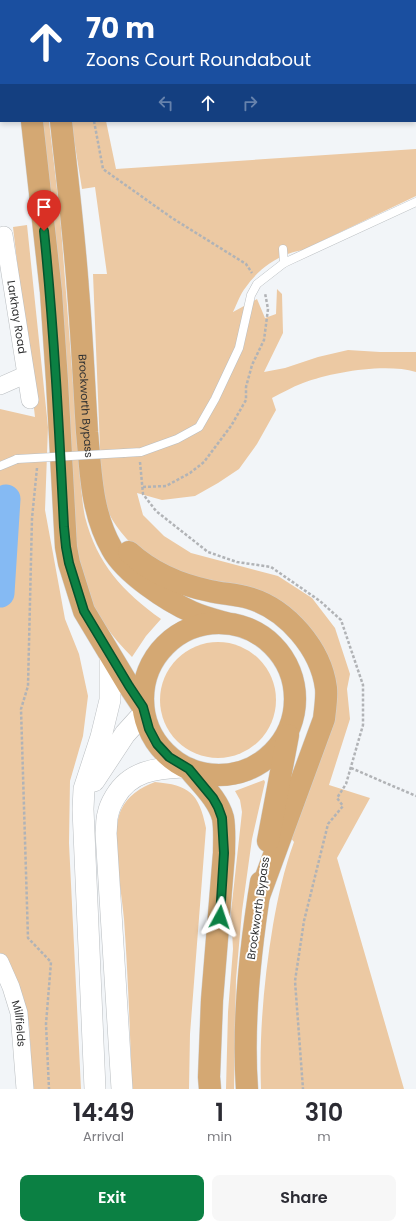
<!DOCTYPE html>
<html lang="en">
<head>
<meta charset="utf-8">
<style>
	body { margin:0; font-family:Poppins,sans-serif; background:#f7f7f7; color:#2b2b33; height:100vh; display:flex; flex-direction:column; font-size:15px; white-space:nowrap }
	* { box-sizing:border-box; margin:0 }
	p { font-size:13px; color:#7c7c81 }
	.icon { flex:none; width:22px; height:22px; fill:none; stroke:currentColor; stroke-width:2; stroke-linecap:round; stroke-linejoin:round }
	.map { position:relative; height:1089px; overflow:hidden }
	.panel { display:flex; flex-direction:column; background:#fff; flex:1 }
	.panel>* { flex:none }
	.hud { position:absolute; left:0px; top:0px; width:416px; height:122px; box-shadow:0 2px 6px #0003; background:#1a4fa0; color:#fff; overflow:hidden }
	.pin { position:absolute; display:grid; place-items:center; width:34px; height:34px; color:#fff; margin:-41px -17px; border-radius:50% 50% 50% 0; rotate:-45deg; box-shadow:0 0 4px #0007 }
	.pin .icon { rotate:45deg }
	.me { position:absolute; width:44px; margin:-22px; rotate:5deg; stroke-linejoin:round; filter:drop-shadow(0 0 3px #0008) }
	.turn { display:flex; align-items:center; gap:14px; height:84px; padding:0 20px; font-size:18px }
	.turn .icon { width:52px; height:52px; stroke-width:2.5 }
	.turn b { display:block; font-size:28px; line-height:34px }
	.lanes { display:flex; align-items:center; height:38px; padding:0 20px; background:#0003; justify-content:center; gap:20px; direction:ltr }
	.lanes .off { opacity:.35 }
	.eta { display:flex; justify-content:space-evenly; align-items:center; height:68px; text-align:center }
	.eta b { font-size:24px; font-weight:600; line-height:28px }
	.cta { display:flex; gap:8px; margin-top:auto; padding:8px 20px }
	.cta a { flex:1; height:46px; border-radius:8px; background:#0b8043; color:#fff; font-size:16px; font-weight:600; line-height:46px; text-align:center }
	.cta a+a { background:#f7f7f7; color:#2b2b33 }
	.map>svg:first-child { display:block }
</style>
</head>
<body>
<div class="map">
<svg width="416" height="1089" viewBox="0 0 416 1089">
	<rect width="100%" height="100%" fill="#f2f5f8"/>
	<g fill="#ecc9a3">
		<path d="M41,121H49L60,215L81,486C82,497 83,507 85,517C97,564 123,592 161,619L146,636L132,657C112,637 95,614 85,588C82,578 79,568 77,558Z"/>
		<path d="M71,121H106L116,169L416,149V196L303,250C281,253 259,268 246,287C240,294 237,304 233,312L257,299L265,318L276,314L277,289L282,294L283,333L264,372L285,368L318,357L348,350L380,352H416V372C385,363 333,372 303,383C292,387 282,393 272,398L276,410L257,444L239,469L218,483L195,496L162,500L137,493L143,515L164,536L191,553L278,576L312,598L335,628L350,674L347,689L350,719L329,785L370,798L337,858L404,1089H261C259,1034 264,979 273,925C278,897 284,869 294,842L290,837L328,732L314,638L140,553C123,535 110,522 102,497L93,274H107L95,187L82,189Z"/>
		<polygon points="27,225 48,427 45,510 65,619 79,654 88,696 83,736 70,781 69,843 81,1089 33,1089 29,1023 23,996 0,962 0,409 35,417 13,227"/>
		<circle cx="218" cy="700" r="58"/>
		<polygon points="264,780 265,782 252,839 242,911 236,979 234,1089 226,1089 228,1012 233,949 231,912 242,812 240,800 235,791"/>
		<path d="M155,782C189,785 199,793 206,828L190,1034L189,1089H132C130,1032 128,975 124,919C122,892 110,834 121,810C128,795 140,788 155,782Z"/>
	</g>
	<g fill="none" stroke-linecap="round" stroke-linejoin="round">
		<polyline stroke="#85baf3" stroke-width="29" points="0,593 6,499"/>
		<defs>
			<g id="service">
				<polyline points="283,249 284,263"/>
				<polyline points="124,453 141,452 177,439 199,427 215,399 239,348 251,295 257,284 284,263 416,202"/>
				<polyline points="0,466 17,459"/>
			</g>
			<g id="minor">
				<path id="s1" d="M4,235L30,400"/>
				<polyline points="0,386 25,375"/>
				<path id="s2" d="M0,962L11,987L19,1013L25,1089"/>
			</g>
			<g id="tertiary">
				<polyline points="94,781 125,734 144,713"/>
				<polyline points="95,1089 83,809 84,789 101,737 110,700 110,655"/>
				<path d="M122,1089L106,833C107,827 106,820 108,814C109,808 112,802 115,797C130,771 156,768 183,767"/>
			</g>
			<g id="trunk">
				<polyline points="15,0 16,1"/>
				<polyline points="43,0 43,1"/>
				<polyline points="32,121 51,292 57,381 66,547 69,563 84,611 129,686 143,707"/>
				<path id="s3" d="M61,121C67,177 74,233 78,290C82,337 84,384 87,432C91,473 91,512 112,549C125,573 167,601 192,612C203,617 215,620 226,623"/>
				<path d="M129,552C151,572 181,585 210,591C223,594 236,594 249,598C287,609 321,649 326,688C327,698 325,709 324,719L259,896"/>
				<circle cx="219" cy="699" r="76"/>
				<path d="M189,769C201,784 218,799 223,818C225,829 224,842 224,853L212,1000L209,1077L210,1089"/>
				<polyline points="268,841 288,735"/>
				<path d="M247,1089C242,1021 250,950 261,882"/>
			</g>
		</defs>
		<use href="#service" stroke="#babec1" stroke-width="9"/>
		<use href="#minor" stroke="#babec1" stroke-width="18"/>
		<use href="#tertiary" stroke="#babec1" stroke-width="22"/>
		<use href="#trunk" stroke="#d2d2d2" stroke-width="23"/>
		<g stroke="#b1b3b6" stroke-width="2.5" stroke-dasharray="3 2" stroke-linecap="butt">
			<polyline points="73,0 74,1"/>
			<polyline points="94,121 103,169 172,218 246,264 252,273"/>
			<polyline points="140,462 143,494 156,511 208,552 237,562 271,567 320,601 341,620 363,685 363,725 346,784 337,798 343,806 328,824 304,921 295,981 303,1089"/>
			<polyline points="37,468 32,518 28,686 21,709 28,938 51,962 46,1024 49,1089"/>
			<polyline points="143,487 166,486 190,473 204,462 231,426 246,400 246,387 252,365 264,340 268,309 265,293"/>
			<polyline points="351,768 416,796"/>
		</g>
		<use href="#service" stroke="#fff" stroke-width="8"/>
		<use href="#minor" stroke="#fff" stroke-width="17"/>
		<use href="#tertiary" stroke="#fff" stroke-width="21"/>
		<use href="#trunk" stroke="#d4a873" stroke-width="22"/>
		<defs>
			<polyline id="service-bridge" points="17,459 124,453"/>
		</defs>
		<use href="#service-bridge" stroke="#babec1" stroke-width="9" stroke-linecap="butt"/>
		<use href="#service-bridge" stroke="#fff" stroke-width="8"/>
	</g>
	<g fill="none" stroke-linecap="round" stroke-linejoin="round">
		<defs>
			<path id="route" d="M44,231C54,329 59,428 64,527L66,547L69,563L84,611L129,686L143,707L149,729L157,744L169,757L189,769L213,798L218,807L222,818L224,853L220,917"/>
		</defs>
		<use href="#route" stroke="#07532c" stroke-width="10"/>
		<use href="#route" stroke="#0b8043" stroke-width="7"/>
	</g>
	<g text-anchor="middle" stroke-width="4" stroke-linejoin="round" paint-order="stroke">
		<g font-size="11" fill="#313233" stroke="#fff">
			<text dy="4" stroke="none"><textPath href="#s1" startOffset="83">Larkhay Road</textPath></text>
			<text dy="4" stroke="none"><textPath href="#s3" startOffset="286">Brockworth Bypass</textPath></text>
			<text transform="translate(258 908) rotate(-82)" y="4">Brockworth Bypass</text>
			<text dy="4" stroke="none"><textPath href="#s2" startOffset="65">Millfields</textPath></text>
		</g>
	</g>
</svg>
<div class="pin" style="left:44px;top:231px;background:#d93025"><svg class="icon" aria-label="arrive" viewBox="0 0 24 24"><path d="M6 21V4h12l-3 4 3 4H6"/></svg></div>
<svg class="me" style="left:220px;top:917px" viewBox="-20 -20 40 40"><path d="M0-17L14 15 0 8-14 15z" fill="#0b8043" stroke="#fff" stroke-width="4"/></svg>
<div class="hud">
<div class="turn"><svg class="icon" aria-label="ahead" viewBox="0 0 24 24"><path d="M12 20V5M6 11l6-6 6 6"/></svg><div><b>70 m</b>Zoons Court Roundabout</div></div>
<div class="lanes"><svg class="icon off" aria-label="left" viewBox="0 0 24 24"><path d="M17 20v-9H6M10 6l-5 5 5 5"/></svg><svg class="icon" aria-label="ahead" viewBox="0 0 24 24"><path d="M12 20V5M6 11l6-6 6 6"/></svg><svg class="icon off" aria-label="right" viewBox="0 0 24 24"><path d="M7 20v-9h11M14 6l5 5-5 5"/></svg></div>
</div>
</div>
<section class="panel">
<div class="eta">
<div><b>14:49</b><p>Arrival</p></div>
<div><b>1</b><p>min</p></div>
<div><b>310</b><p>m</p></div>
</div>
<div class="cta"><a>Exit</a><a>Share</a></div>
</section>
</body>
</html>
